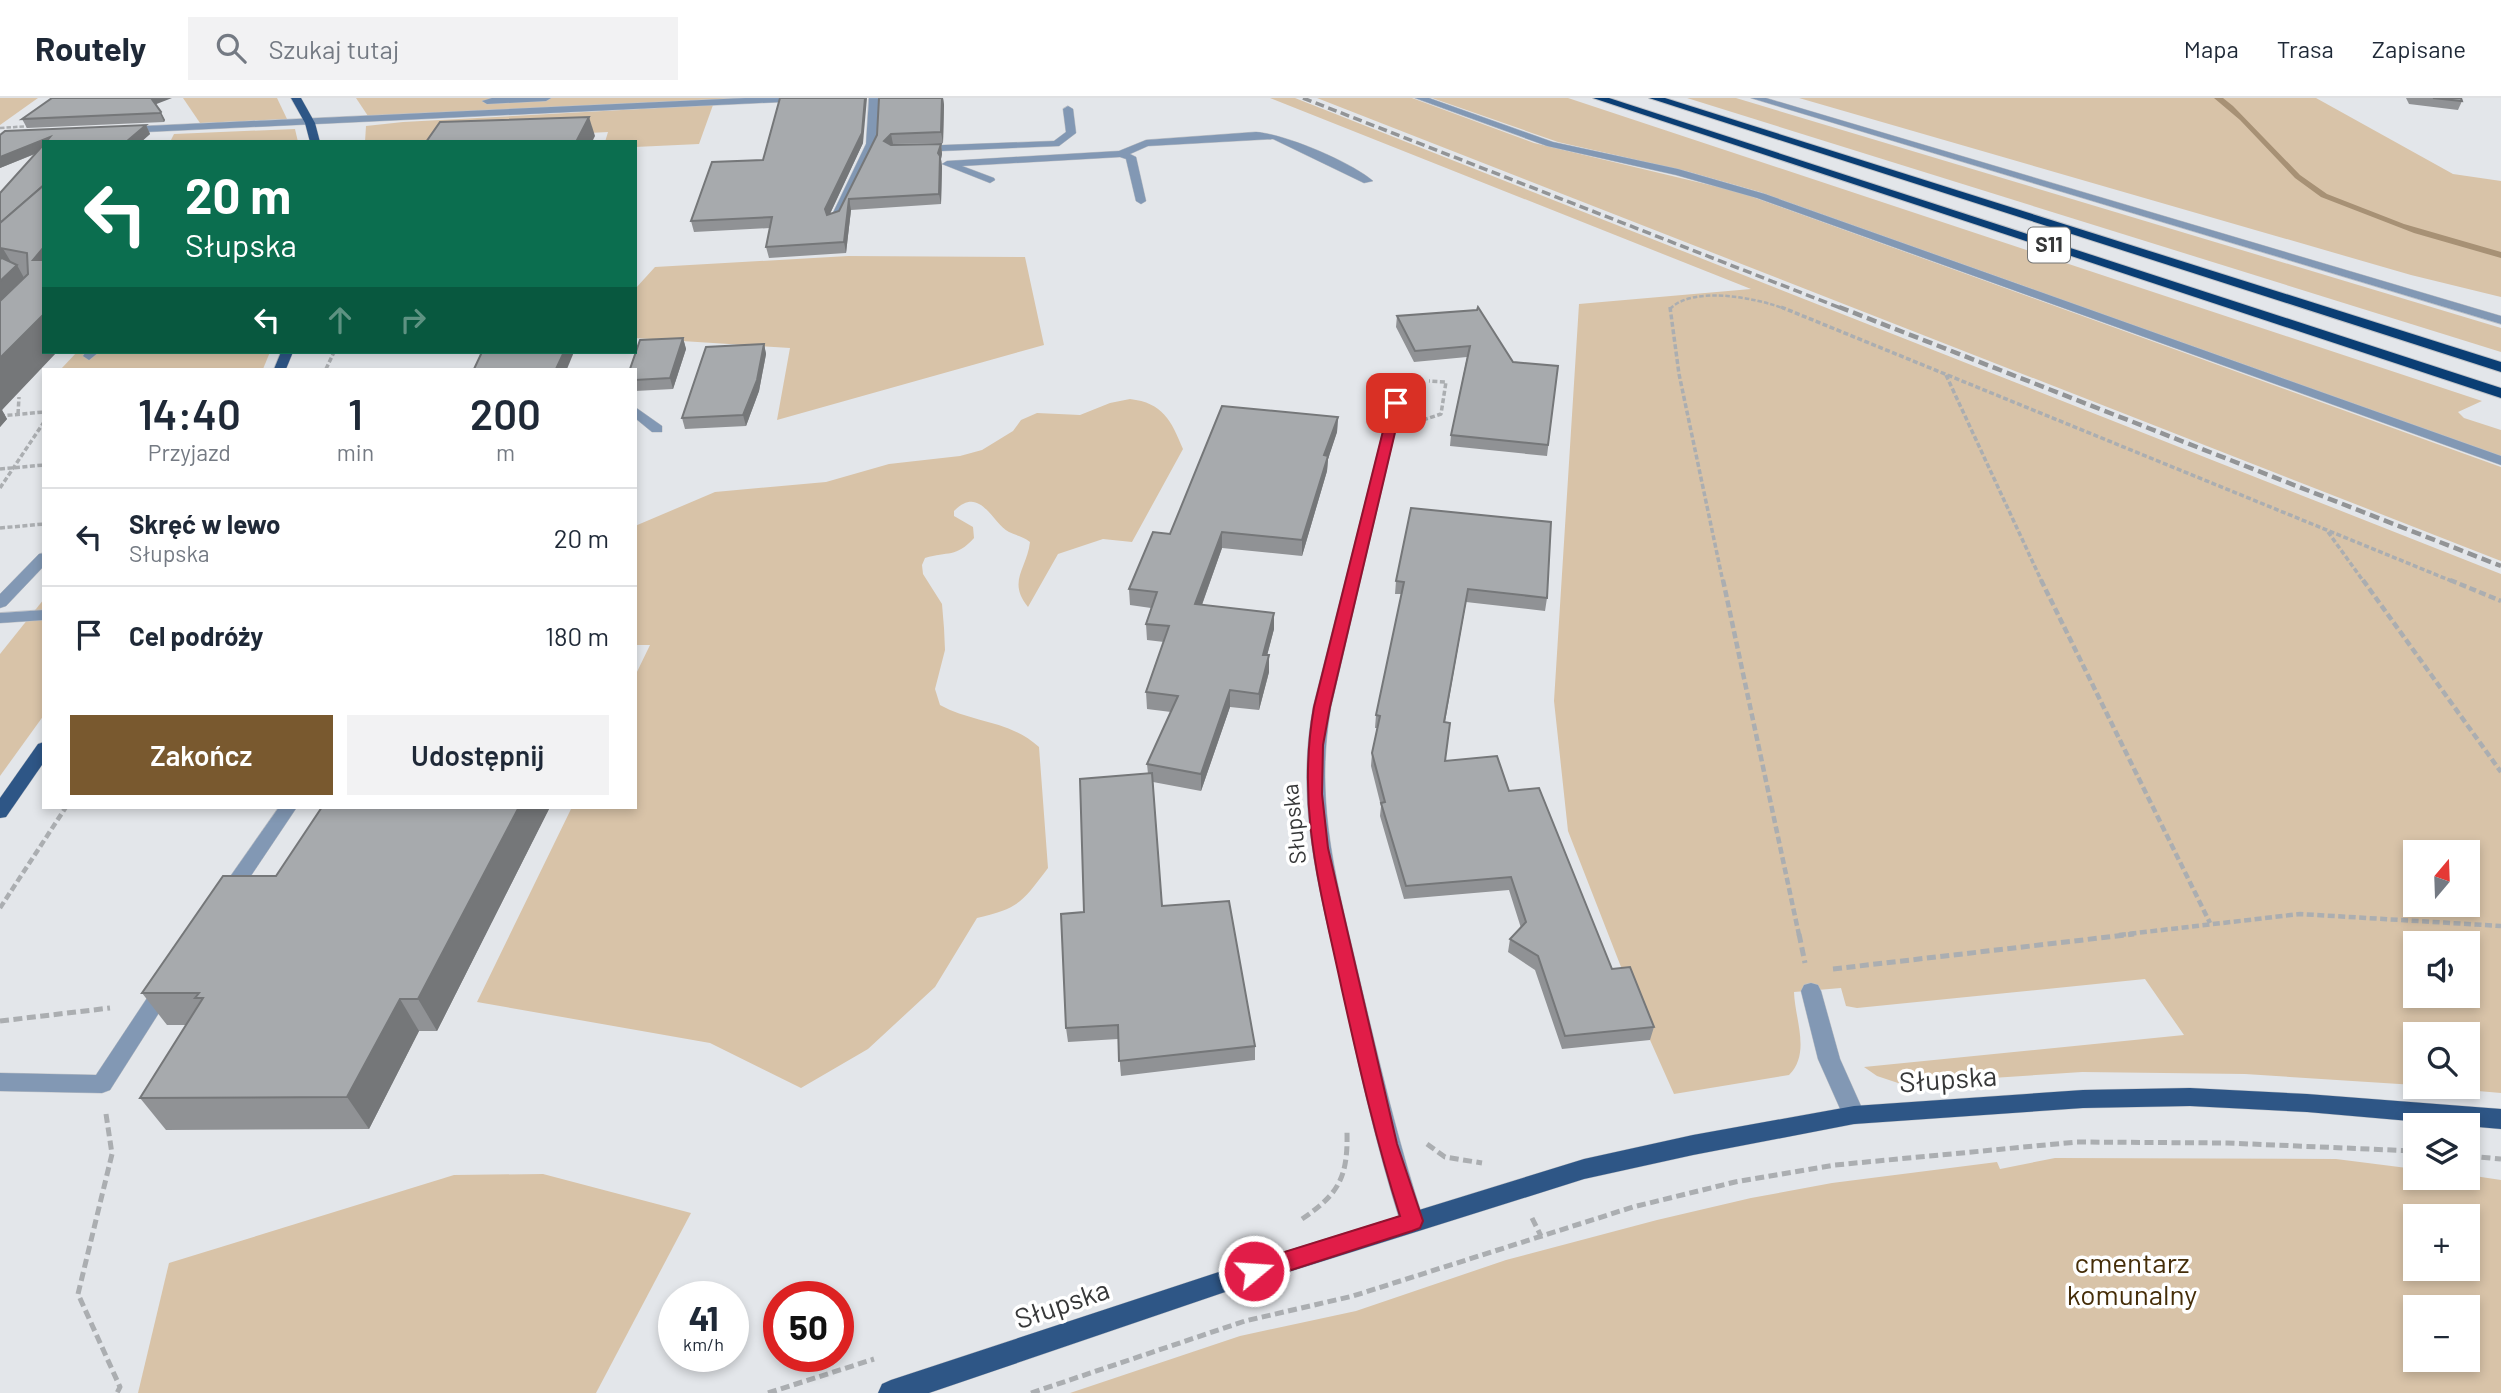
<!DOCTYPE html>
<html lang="pl">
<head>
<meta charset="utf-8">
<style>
	body { margin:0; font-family:Barlow,sans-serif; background:#f2f2f3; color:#1f2937; height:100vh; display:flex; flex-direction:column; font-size:26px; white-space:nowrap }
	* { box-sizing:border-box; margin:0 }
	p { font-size:23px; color:#747a83 }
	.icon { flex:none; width:38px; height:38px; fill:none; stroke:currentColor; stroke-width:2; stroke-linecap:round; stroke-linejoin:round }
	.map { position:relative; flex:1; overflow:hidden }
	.details { position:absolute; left:42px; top:270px; width:595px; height:441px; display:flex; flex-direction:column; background:#fff; border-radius:0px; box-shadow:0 4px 10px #0003 }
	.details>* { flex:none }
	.banner { position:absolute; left:42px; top:42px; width:595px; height:214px; border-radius:0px; box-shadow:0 4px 10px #0003; background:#0b6e4f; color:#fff; overflow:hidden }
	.needle { width:46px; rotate:19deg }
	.buttons { position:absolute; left:2403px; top:742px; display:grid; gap:14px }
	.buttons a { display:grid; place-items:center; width:77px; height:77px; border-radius:0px; background:#fff; box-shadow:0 4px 10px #0003; font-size:35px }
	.speed { position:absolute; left:658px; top:1183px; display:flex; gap:14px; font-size:35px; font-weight:700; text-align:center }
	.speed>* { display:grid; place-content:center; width:91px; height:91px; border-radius:50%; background:#fff; box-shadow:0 4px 10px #0003; line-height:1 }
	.speed small { font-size:18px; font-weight:400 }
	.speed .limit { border:10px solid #d22; background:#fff; color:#111 }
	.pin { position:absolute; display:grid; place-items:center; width:60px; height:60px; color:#fff; margin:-30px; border-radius:14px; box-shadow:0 4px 10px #0006 }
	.me { position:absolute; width:77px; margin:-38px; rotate:72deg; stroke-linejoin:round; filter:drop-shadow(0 0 5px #0008) }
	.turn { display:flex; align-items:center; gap:24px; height:147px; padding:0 28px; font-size:32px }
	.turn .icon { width:91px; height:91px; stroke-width:2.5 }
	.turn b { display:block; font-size:49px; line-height:60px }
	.lanes { display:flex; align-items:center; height:66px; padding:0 28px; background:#0003; justify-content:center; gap:35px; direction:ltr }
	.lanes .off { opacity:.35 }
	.eta { display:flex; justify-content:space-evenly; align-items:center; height:119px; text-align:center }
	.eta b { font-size:42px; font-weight:600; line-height:49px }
	.button { display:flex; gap:14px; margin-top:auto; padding:14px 28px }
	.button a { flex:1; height:80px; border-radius:0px; background:#79592f; color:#fff; font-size:28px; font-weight:600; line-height:80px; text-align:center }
	.button a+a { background:#f2f2f3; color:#1f2937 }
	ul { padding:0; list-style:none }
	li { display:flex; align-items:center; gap:21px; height:98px; padding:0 28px; border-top:2px solid #e0e1e3 }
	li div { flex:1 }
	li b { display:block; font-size:26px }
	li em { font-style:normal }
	header { display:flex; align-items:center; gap:42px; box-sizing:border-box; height:98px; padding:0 35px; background:#fff; border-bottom:2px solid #e0e1e3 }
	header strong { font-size:33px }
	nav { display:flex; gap:38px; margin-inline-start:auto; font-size:24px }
	.search { width:490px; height:63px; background:#f2f2f3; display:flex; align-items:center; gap:18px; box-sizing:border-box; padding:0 24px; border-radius:0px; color:#747a83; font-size:26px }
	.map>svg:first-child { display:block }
</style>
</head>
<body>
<header>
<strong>Routely</strong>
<div class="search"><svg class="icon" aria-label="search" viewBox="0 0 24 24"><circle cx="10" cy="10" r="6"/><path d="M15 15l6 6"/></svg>Szukaj tutaj</div>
<nav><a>Mapa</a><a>Trasa</a><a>Zapisane</a></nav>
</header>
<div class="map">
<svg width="2501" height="1295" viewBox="0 0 2501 1295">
	<rect width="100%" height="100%" fill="#e3e6ea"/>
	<g fill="#d8c3a8" fill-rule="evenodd">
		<polygon points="0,0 38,0 0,27"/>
		<polygon points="183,0 277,0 287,21 200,25"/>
		<polygon points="356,0 740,0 368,18"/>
		<path d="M1270,0H1295L2501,476V995L2432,989H2468V936H2415V987L2245,976L2082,974L1901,986L1877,978L1864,969L2184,937L2145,881L1857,910L1846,908L1841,890L1794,894C1795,922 1811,955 1789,977L1674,996L1646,933L1568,733L1554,603L1579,206L1751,191ZM2415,754H2468V807H2415ZM2415,845H2468V898H2415Z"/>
		<polygon points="1317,0 1412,0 1534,45 1739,94 2501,369 2501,463"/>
		<polygon points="1432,0 1568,0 2482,303 2458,314 2464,320 2501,332 2501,358 1760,94 1686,73 1558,44"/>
		<polygon points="1687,0 1736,0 2501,230 2501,254"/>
		<polygon points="1799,0 2316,0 2453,76 2501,83 2501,199 2411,177"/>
		<polygon points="713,7 699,46 635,49 635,44 605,44 608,34 420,44 365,44 366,28 403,24"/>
		<polygon points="295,31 298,44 170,44 174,36"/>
		<polygon points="848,158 1025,159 1044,247 777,322 790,250 635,240 635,191 655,169"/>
		<polygon points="77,254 270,254 263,271 61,271"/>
		<path d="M1130,301C1163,305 1171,322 1183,351L1132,444L1103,441L1058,456L1028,509C1007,483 1027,471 1030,444C1023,438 1017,438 1009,434C992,425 980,386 954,413V418L973,429L974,440C956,460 948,453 925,460L922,467L923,476L942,506L944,530L945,552L935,591L940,607C972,625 1010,622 1039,649L1048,770C1022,804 1020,810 977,820L935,889L868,951L801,990L710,945L477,904L572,709H635V578L650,547H635V428L715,394L826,384L889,366L960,358L982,352L1013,333L1021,322L1037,315L1080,317L1110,305Z"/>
		<polygon points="44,501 44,617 0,678 0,556"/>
		<path d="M2055,1060L2336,1061L2415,1071V1080H2468V1077L2501,1082V1295H1070L1240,1238L1356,1213L1506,1162L1657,1122L1751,1100L1832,1085L1997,1064L2000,1071ZM2415,1118H2468V1171H2415ZM2415,1209H2468V1262H2415Z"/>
		<polygon points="543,1076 691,1115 596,1295 138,1295 169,1165 454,1077"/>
	</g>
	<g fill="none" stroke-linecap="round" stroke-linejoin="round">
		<polygon fill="#a79175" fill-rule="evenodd" points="2214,0 2223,0 2233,8 2300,77 2327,96 2404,126 2501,154 2501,160 2414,135 2321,99 2295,80 2240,22"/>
		<defs>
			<g id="minor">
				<polygon points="551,0 546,3 487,6 482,3 492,0"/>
				<polygon points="745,0 808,0 803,3 125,35 120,32 125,29"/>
				<polygon points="869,0 879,0 876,46 839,123 830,125 829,123 866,46"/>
				<polygon points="1415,0 1429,0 1553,44 1678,71 1765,96 2501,358 2501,367 1757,100 1676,77 1547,48"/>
				<polygon points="1751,0 1766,0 2501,218 2501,226"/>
				<polygon points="1068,8 1073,11 1076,35 1059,48 918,54 913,51 918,48 1054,43 1066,34 1063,11"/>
				<path d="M1256,34C1285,36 1351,64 1373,83L1364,85L1273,41L1148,48L1130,56L1136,59L1146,103L1141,106L1136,103L1126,61L1120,59L962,68L994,80L995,82L990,85L942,66L947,63L1119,53L1146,42Z"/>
				<polygon points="86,254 99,254 89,262 83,258"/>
				<path d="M1402,276L1408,280L1331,609C1313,709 1339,790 1361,887C1380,967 1398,1044 1424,1123L1420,1131L1412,1134L1404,1131L1400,1123C1375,1044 1358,967 1341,886C1319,790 1295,708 1313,609L1396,280Z"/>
				<polygon points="635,309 662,328 662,334 652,334 635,320"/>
				<polygon points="44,455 44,468 6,508 0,510 0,496 39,456"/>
				<polygon points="44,512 44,522 0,525 0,515"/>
				<polygon points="279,709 297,709 234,803 227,805 220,803 217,798 220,793"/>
				<polygon points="166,880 173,882 176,888 110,992 102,995 0,993 0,975 96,977 159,882"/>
				<polygon points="1811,885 1818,887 1821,893 1840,961 1865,1017 1862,1024 1854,1026 1846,1024 1818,961 1801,893 1804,887"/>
			</g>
			<g id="major">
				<polygon points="291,0 301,0 315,25 320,44 310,44 305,25"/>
				<polygon points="281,254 293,254 286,271 274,271"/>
				<polygon points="44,644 44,664 6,719 0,720 0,700 38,646"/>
				<polygon points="2190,990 2307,996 2501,1011 2501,1031 2307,1014 2190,1008 2083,1010 1854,1026 1693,1057 1584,1081 1228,1193 929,1295 878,1295 882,1286 891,1282 1228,1171 1584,1061 1693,1037 1854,1008 2083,992"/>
			</g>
			<g id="highway">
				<polygon points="1593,0 1609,0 2501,290 2501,300"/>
				<polygon points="1649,0 1665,0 2501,264 2501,274"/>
			</g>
		</defs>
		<use href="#minor" stroke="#c1c3c7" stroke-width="1"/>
		<use href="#major" stroke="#c1c3c7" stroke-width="1"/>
		<use href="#highway" stroke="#c1c3c7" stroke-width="2"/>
		<g stroke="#abaeb1" stroke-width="2.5" stroke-dasharray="4.5 2" stroke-linecap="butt">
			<polyline points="0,30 30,28"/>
			<path d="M1670,211C1693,187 1757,200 1785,211"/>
		</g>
		<g stroke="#abaeb1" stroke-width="3.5" stroke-dasharray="5 2.5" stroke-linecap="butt">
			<polyline points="1670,209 1679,276 1723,484"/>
			<polyline points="1781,209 2454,484"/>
			<polyline points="326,271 334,254"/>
			<polyline points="1946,277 2042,484"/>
			<polyline points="18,316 19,299"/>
			<polyline points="0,318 44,314"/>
			<polyline points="1423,322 1441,316 1446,284 1429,283"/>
			<polyline points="0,371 44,367"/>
			<polyline points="0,390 44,324"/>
			<polyline points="0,430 44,426"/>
			<polyline points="2328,434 2364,484"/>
		</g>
		<g stroke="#abaeb1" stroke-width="4.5" stroke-dasharray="7 3.5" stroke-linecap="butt">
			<polyline points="1723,482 1799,837"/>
			<polyline points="2041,482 2210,825"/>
			<polyline points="2363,482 2501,674"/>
			<polyline points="2450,482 2501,503"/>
			<polyline points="0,810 66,709"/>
			<polyline points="2119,837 2300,816 2501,828"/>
		</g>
		<g stroke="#abaeb1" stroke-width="5" stroke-dasharray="9 4.5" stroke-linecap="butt">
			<polyline points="1799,836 1805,865"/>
			<polyline points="1833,871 2134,836"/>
			<polyline points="0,923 110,910"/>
			<polyline points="106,1016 112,1056 78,1196 120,1289 117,1295"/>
			<polyline points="1427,1046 1445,1059 1482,1065"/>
			<polyline points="2468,1058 2501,1061"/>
			<polyline points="1532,1120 1541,1138"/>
			<path d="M1302,1121C1339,1096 1348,1079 1347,1034"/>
			<polyline points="768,1295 874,1261"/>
			<polyline points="1031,1295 1245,1223 1353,1198 1633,1109 1735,1084 1835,1067 2077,1044 2227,1045 2415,1053"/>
		</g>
		<use href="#minor" fill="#8298b4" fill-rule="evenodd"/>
		<use href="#major" fill="#2e5686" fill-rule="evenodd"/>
		<use href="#highway" fill="#0a3e74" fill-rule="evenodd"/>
		<polyline stroke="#929496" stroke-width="3.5" stroke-dasharray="9 4.5" stroke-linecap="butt" points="1303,0 1843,211"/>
		<polyline stroke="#929496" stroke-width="4.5" stroke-dasharray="10 5" stroke-linecap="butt" points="1839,209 2501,468"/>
	</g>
	<g fill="#909295">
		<polygon points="943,0 944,7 943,45 893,46 892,47 941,46 942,56 941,61 942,69 941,106 851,112 846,155 769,160 766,149 770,130 694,134 691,123 763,62 863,45 830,116 839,113 877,37"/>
		<polygon points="2406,0 2461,0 2462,3 2458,12 2409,6"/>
		<polygon points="156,6 165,22 164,24 27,30 22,21"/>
		<polygon points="146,27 150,36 141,44 44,44 44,254 2,312 7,321 0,329 0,95 35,56 0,70 0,37"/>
		<polygon points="1397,218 1513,264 1558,268 1547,358 1450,348 1451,337 1467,259 1414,264 1396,229"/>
		<polygon points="683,240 686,251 673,291 635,293 635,271"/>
		<polygon points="764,246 766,256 759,293 746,328 685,331 682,320"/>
		<polygon points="1338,319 1337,334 1328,361 1327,373 1302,458 1222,450 1202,507 1274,531 1267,557 1269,574 1259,612 1230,609 1201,693 1153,684 1162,808 1255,948 1255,962 1121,978 1118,941 1068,944 1066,930 1084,814 1148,676 1147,666 1171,614 1147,611 1146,594 1164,544 1147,542 1146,526 1151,510 1130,507 1129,491"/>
		<polygon points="1396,483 1547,500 1545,513 1466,504 1445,624 1445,663 1509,693 1612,871 1654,929 1650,942 1562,951 1535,872 1508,854 1510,841 1521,830 1509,792 1404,801 1380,718 1381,708 1371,668 1372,655 1377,630 1375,630 1376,617 1402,496 1395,496"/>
		<polygon points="322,709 550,709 437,933 419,933 369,1031 166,1032 140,1000 186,927 167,927 142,895 276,778"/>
	</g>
	<g fill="#757779">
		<polygon points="151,0 172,0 154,7"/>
		<polygon points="865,0 867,0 863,45 827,122 825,111"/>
		<polygon points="943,0 944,7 943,45 941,34"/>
		<polygon points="161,14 165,22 164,24 160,15"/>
		<polygon points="589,19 595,38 592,44 576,44"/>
		<polygon points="146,27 150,36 141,44 126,44"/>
		<polygon points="891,36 893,46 886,53 884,43"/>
		<polygon points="50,39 53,44 44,44 44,52 0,70 0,59"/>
		<polygon points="941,46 942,56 941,61 942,69 941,106 939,96 938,55"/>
		<polygon points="849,101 851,112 846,155 844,144"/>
		<polygon points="2,149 14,169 17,167 34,198 0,233 0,150"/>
		<polygon points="44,149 44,182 33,162"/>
		<polygon points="44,216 44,254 57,254 2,312 7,321 0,329 0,260"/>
		<polygon points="683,240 686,251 673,291 670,280"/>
		<polygon points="764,246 766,256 759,293 746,328 743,317"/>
		<polygon points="564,254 574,254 567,271 556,271"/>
		<polygon points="1338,319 1337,334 1328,361 1327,373 1302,458 1302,442 1324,357"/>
		<polygon points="1222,434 1222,450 1196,523 1195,506"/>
		<polygon points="1468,491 1466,504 1442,637 1444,624"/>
		<polygon points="1274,515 1274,531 1263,573 1263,557"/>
		<polygon points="1269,557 1269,574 1259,612 1259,596"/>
		<polygon points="1230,592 1230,609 1201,693 1201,676"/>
		<polygon points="519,709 550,709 437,933 418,901"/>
		<polygon points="400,901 419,933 369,1031 347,999"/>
	</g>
	<g fill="#a7aaad" stroke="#757779" stroke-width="2">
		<polygon points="52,0 151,0 161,14 160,15 22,21"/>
		<polygon points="780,0 865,0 862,35 825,111 827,117 839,113 877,37 879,0 942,0 941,34 891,36 884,43 891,47 941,46 938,55 940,58 939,96 849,101 844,144 766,149 772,119 691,123 712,64 763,62"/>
		<polygon points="2433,0 2461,0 2462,3"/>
		<polygon points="589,19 576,44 426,44 440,24"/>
		<polygon points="146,27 126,44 46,44 50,39 0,59 0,37 5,33"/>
		<polygon points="44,46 44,87 0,125 0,95"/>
		<polygon points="44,87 44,149 33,162 44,162 44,216 0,260 0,203 28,176 27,155 0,150 0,125"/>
		<polygon points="2,160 17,167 0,183 0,161"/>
		<polygon points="1478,209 1513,264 1558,268 1548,347 1451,337 1470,248 1415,253 1397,218 1477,212"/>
		<polygon points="683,240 670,280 635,282 635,271 630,271 640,242"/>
		<polygon points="764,246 757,282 743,317 682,320 706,249"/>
		<polygon points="482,254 564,254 556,271 474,271"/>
		<polygon points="1222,308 1338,319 1324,357 1328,358 1302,442 1222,434 1195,506 1274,515 1263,557 1269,557 1259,596 1230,592 1201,676 1147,666 1178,598 1146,594 1169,528 1146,526 1157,494 1129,491 1153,434 1170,436"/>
		<polygon points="1411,410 1551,424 1547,500 1468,491 1444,624 1450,625 1445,663 1497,658 1509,693 1539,690 1612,871 1630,869 1654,929 1565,938 1538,858 1510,841 1526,824 1511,779 1406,788 1381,705 1385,704 1372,655 1380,618 1376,617 1404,484 1396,483"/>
		<polygon points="1152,675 1162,808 1229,803 1255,948 1119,963 1118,927 1066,930 1061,816 1084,814 1080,681"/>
		<polygon points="322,709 519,709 418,901 400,901 347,999 140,1000 203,900 195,900 199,895 142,895 223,778 276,778"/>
	</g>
	<path fill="#e11d48" stroke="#92132f" stroke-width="2" d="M1396,301L1402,305L1330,609L1323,647L1322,696L1328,750L1397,1046L1423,1123L1420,1130L1412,1133L1254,1184L1246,1181L1243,1173L1246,1166L1400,1118C1376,1043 1359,968 1342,892C1321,793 1296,711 1314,609L1390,305Z"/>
	<g text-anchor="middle" stroke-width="7" stroke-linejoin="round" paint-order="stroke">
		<rect fill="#fff" stroke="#737474" stroke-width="2" x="2028" y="129.5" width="42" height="35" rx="5"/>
		<g font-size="21" font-weight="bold" fill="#373839">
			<text x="2049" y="154">S11</text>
		</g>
		<g font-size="23" fill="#373839" stroke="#fff">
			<text transform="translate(1294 726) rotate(-96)" y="8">Słupska</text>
		</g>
		<g font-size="28" fill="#373839" stroke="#fff">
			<text transform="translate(1948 981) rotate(-4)" y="10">Słupska</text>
			<text transform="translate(1062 1206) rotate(-19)" y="10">Słupska</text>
		</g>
		<g font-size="28" fill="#452d08" stroke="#fff">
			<text x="2132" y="1175">cmentarz<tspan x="2132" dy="32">komunalny</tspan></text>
		</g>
	</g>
</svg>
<div class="buttons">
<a><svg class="needle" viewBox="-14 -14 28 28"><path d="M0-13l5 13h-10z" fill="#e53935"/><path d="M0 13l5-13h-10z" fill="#747a83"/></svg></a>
<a><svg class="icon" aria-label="sound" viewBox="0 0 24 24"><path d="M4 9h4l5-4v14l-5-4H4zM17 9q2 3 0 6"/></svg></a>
<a><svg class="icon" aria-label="search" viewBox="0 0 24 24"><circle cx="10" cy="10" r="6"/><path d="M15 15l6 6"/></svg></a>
<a><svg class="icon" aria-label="layers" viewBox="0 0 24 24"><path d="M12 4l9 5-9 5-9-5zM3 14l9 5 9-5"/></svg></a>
<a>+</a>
<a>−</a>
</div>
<div class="speed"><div>41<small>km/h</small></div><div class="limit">50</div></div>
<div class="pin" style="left:1396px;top:305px;background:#d93025"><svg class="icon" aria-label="arrive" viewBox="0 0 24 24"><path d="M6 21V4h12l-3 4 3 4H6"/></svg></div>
<svg class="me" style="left:1254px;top:1173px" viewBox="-20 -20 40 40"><circle r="17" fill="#e11d48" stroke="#fff" stroke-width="3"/><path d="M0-11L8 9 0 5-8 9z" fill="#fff"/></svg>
<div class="banner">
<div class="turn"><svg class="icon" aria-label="left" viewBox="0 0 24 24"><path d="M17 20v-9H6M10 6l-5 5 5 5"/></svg><div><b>20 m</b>Słupska</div></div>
<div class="lanes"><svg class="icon" aria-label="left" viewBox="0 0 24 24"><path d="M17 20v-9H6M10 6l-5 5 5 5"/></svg><svg class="icon off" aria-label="ahead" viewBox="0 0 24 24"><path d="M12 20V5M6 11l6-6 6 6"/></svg><svg class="icon off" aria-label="right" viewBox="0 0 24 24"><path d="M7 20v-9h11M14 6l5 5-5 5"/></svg></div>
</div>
<section class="details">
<div class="eta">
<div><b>14:40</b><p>Przyjazd</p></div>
<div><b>1</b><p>min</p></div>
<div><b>200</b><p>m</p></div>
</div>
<ul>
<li><svg class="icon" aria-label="left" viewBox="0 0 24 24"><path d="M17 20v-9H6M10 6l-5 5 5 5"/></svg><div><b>Skręć w lewo</b><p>Słupska</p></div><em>20 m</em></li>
<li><svg class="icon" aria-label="arrive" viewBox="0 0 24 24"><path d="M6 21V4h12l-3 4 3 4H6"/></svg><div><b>Cel podróży</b></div><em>180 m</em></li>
</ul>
<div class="button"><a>Zakończ</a><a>Udostępnij</a></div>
</section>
</div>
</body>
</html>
